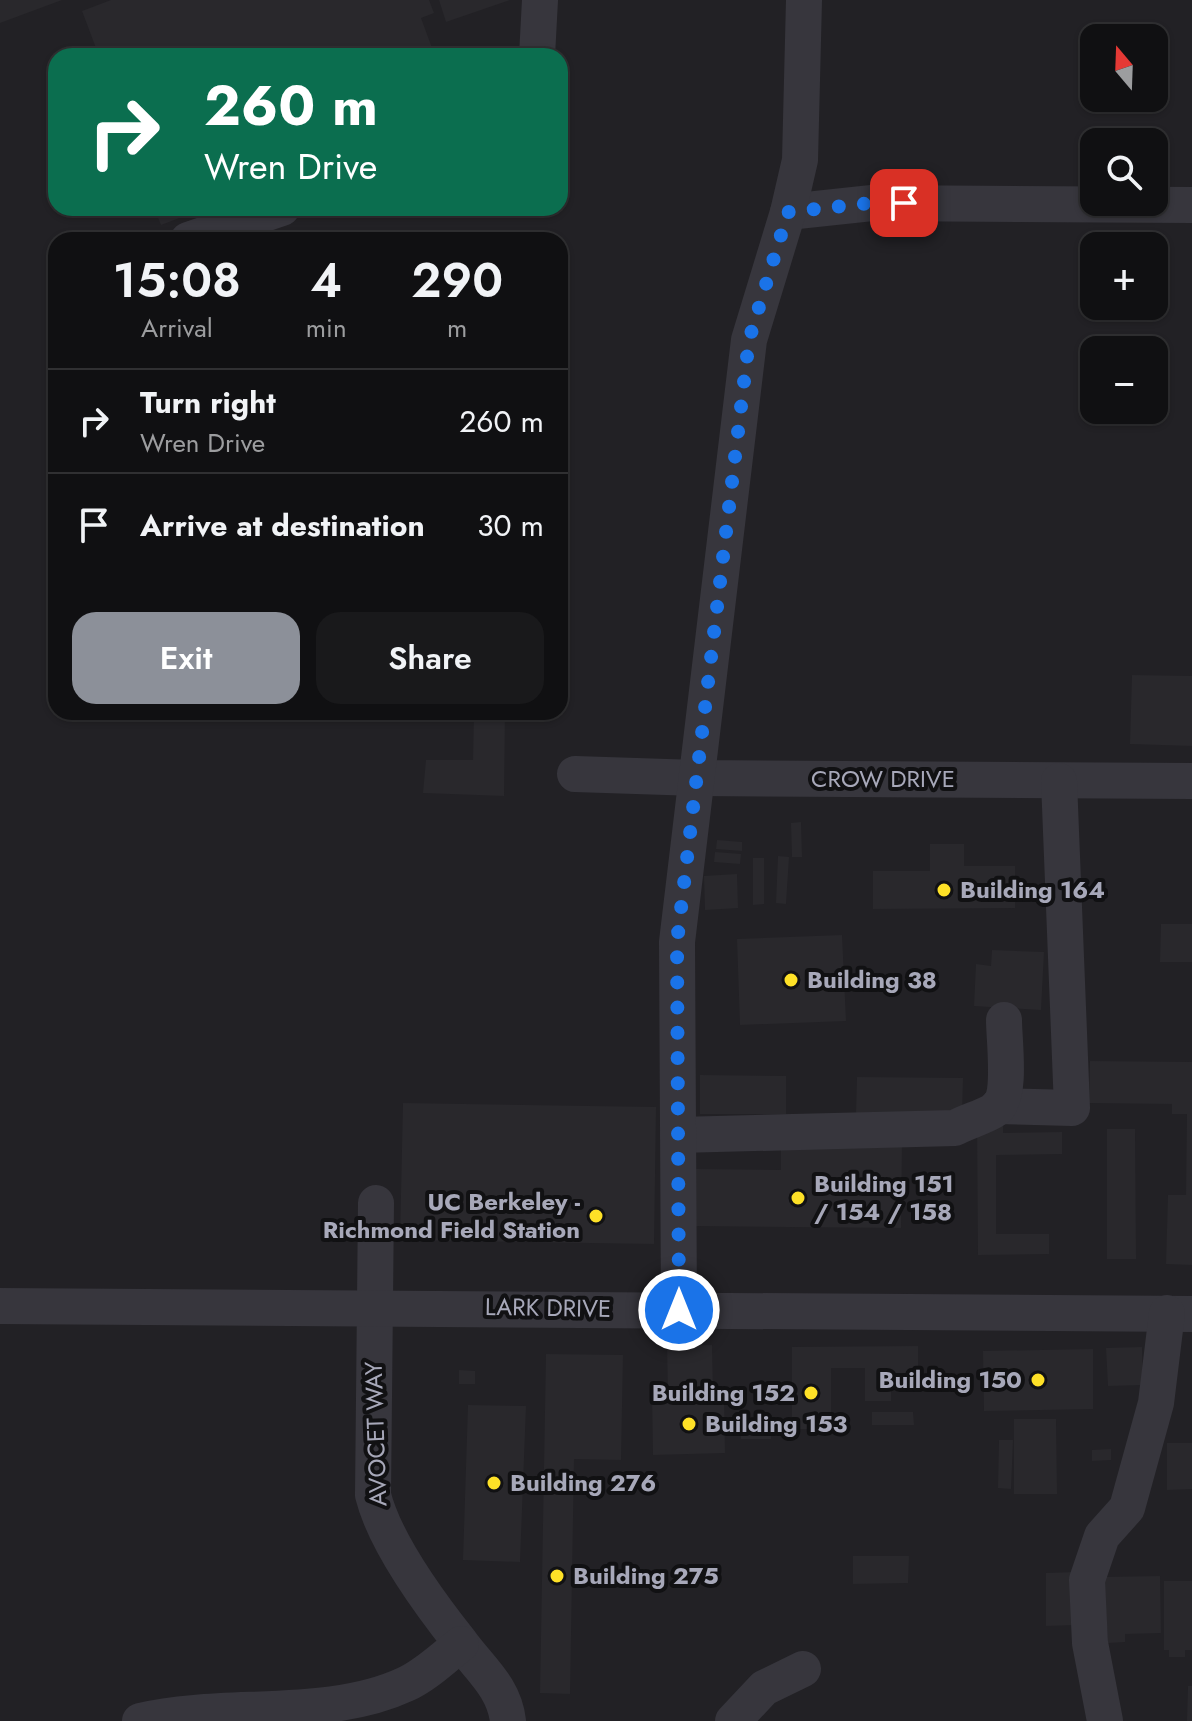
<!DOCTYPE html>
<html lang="en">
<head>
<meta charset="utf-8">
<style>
	body { margin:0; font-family:Jost,sans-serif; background:#19191b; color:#f1f3f6; height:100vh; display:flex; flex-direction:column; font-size:30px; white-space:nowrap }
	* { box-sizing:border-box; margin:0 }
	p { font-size:26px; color:#9c9d9f }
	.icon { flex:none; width:44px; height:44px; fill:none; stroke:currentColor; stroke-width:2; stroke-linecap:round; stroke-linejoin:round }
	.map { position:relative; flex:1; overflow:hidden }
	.side { position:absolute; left:48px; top:232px; width:520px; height:488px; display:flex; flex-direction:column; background:#101012; border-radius:24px; box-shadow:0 2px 6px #0004,0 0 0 2px #303032 }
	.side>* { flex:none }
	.banner { position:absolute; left:48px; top:48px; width:520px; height:168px; border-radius:24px; box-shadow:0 2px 6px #0004,0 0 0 2px #303032; background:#0b6e4f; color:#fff; overflow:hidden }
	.needle { width:52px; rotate:341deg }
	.tools { position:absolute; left:1080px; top:24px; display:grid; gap:16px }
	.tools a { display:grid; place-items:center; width:88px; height:88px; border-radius:16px; background:#101012; box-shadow:0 2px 6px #0004,0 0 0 2px #303032; font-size:40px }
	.pin { position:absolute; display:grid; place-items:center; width:68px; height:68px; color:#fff; margin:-34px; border-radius:16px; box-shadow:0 4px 12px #0006 }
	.me { position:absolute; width:88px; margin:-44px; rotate:0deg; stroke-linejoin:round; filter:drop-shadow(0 0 6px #0008) }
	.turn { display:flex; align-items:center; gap:28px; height:168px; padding:0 24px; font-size:36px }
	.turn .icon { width:104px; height:104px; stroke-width:2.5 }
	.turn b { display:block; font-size:56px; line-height:68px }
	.eta { display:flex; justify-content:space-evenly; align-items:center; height:136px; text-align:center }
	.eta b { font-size:48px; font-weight:600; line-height:56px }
	.cta { display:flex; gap:16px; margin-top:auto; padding:16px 24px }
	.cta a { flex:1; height:92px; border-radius:24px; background:#8c9099; color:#fff; font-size:32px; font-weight:600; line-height:92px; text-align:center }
	.cta a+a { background:#19191b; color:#f1f3f6 }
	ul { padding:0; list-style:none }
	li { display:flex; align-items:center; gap:24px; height:104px; padding:0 24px; border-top:2px solid #303032 }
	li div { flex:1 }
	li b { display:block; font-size:30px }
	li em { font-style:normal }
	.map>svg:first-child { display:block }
</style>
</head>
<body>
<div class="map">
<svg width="1192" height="1721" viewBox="0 0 1192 1721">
	<rect width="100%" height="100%" fill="#161518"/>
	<path fill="#222125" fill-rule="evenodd" d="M0,0H1192V1721H0ZM1094,38H1154V98H1094ZM56,56H560V208H56ZM1094,142H1154V202H1094ZM56,240H560V712H56ZM1094,246H1154V306H1094ZM1094,350H1154V410H1094Z"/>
	<g fill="#29282c">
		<polygon points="0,0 62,0 0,23"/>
		<polygon points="111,0 429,0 434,13 421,18 435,56 99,56 82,11"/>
		<polygon points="439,0 510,0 446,22"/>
		<polygon points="154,208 206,208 161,225"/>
		<polygon points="1132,675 1192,676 1192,746 1130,744"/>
		<polygon points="474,712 505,712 504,796 423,793 426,760 473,760"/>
		<polygon points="801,822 802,857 792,857 791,823"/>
		<polygon points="717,840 742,842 742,851 716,849"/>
		<polygon points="930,844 964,844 964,866 1015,866 1015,908 873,909 873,871 930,871"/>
		<polygon points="715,852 741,854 740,864 714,862"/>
		<polygon points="778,856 789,857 786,904 776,903"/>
		<polygon points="753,858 764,858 764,904 753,905"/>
		<polygon points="737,874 738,908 705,910 704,876"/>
		<polygon points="1161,924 1192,924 1192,962 1160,962"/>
		<polygon points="842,935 846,1021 740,1025 737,939"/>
		<polygon points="992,950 1044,952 1041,1010 974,1006 976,964 991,966"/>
		<polygon points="1090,1061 1192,1062 1192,1265 1166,1264 1168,1195 1186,1195 1187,1114 1172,1114 1172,1104 1089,1103"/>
		<polygon points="700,1075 786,1076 786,1114 700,1114"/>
		<polygon points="857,1077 963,1078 962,1115 856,1114"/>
		<polygon points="403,1103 656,1107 654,1244 400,1240"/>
		<polygon points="977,1121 1003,1121 1003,1133 1062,1132 1062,1154 996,1155 996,1234 1049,1234 1049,1254 978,1255"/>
		<polygon points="1107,1129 1135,1129 1136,1259 1107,1259"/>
		<polygon points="781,1141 902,1142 901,1228 695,1226 696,1169 781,1170"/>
		<polygon points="712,1345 713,1394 724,1394 725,1453 653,1455 652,1394 668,1394 667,1346"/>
		<polygon points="918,1346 918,1384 891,1384 891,1401 865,1401 865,1368 831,1368 831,1429 792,1429 792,1347"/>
		<polygon points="1142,1347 1143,1385 1108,1386 1106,1348"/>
		<polygon points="1093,1349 1093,1409 984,1411 983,1351"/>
		<polygon points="546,1354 623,1355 621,1460 574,1459 570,1694 540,1693"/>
		<polygon points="459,1370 475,1371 475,1384 459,1384"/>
		<polygon points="468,1405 526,1406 520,1562 463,1560"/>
		<polygon points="872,1412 913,1412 914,1425 872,1425"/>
		<polygon points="1014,1419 1056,1419 1057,1494 1014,1494"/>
		<rect x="741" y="1429" width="30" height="10"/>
		<polygon points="999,1440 1013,1440 1011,1489 998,1488"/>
		<polygon points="1167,1443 1192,1443 1192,1489 1167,1490"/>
		<polygon points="1111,1449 1111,1460 1092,1461 1092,1450"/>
		<polygon points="853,1556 909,1556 908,1583 853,1584"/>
		<polygon points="1076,1572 1077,1625 1046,1626 1046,1573"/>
		<polygon points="1160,1576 1161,1633 1125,1634 1125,1642 1108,1643 1104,1577"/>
		<polygon points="1164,1581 1192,1581 1192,1650 1185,1650 1185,1657 1169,1657 1169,1650 1164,1650"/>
		<polygon points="1188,1686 1192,1686 1192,1721 1187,1721"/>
	</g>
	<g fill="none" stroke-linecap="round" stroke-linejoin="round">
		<g stroke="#37363d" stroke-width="36">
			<polyline points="537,56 540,0"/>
			<polyline points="788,212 872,203 1192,205"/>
			<polyline points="188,240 282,208"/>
			<polyline points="575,774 697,778 1192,781"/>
			<polyline points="998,1106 1072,1108 1059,781"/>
			<path d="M678,1135L955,1128C967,1121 985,1117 996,1109C1012,1096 1004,1041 1004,1020"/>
			<path d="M376,1203L373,1495C385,1543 430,1604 461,1643C480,1669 504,1687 508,1721"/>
			<polyline points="0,1306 1192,1314"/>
			<polyline points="679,1310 677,942 749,340 788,212 800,160 804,0"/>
			<path d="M140,1721C225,1701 327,1721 406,1684C426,1675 444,1657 461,1644"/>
			<polyline points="733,1721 764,1688 803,1669"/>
			<polyline points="1105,1721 1090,1643 1087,1580 1102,1536 1127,1508 1156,1403 1167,1313"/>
		</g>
	</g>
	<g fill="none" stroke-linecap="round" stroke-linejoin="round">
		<polyline stroke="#1a73e8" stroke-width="14" stroke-dasharray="0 25.2" points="679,1310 677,942 749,340 788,212 872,203 904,203"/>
	</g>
	<g fill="#fee127" stroke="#111113" stroke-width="3">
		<circle cx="944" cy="890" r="8"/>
		<circle cx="791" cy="980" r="8"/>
		<circle cx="798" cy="1198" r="8"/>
		<circle cx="596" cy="1216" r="8"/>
		<circle cx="1038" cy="1380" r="8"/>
		<circle cx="811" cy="1393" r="8"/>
		<circle cx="689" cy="1424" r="8"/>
		<circle cx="494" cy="1483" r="8"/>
		<circle cx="557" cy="1576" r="8"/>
	</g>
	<g text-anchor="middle" stroke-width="8" stroke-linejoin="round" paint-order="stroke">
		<g font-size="24" fill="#a7a8b9" stroke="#111113">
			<text x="883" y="787">CROW DRIVE</text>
			<text transform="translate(548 1308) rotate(1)" y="8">LARK DRIVE</text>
			<text transform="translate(376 1434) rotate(-92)" y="8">AVOCET WAY</text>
		</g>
		<g font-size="24" font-weight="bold" fill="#a7a8b9" stroke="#111113" text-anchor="start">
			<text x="960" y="898">Building 164</text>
			<text x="807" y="988">Building 38</text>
			<text x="814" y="1192">Building 151<tspan x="814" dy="28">/ 154 / 158</tspan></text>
			<text x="580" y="1210" text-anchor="end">UC Berkeley -<tspan x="580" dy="28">Richmond Field Station</tspan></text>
			<text x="1022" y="1388" text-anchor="end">Building 150</text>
			<text x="795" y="1401" text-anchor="end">Building 152</text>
			<text x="705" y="1432">Building 153</text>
			<text x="510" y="1491">Building 276</text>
			<text x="573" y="1584">Building 275</text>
		</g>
	</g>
</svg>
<div class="tools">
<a><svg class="needle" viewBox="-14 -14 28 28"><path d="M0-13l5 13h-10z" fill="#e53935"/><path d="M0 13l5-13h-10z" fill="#9c9d9f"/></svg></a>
<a><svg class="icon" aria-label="search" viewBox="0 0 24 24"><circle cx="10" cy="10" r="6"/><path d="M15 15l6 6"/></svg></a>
<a>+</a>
<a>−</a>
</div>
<div class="pin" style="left:904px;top:203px;background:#d93025"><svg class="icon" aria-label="arrive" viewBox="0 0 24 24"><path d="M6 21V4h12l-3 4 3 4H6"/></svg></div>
<svg class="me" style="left:679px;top:1310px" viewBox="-20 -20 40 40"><circle r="17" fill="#1a73e8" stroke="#fff" stroke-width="3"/><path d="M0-11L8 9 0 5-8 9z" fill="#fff"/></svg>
<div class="banner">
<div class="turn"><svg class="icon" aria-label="right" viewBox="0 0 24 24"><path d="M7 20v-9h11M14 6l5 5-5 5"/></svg><div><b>260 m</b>Wren Drive</div></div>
</div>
<section class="side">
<div class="eta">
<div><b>15:08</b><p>Arrival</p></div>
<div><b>4</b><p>min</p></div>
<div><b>290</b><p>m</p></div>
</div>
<ul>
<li><svg class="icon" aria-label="right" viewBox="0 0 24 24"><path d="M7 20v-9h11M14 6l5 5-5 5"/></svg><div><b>Turn right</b><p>Wren Drive</p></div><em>260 m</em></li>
<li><svg class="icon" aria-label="arrive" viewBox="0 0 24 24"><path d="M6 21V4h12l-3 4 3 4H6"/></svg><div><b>Arrive at destination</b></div><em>30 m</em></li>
</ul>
<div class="cta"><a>Exit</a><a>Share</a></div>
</section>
</div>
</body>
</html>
